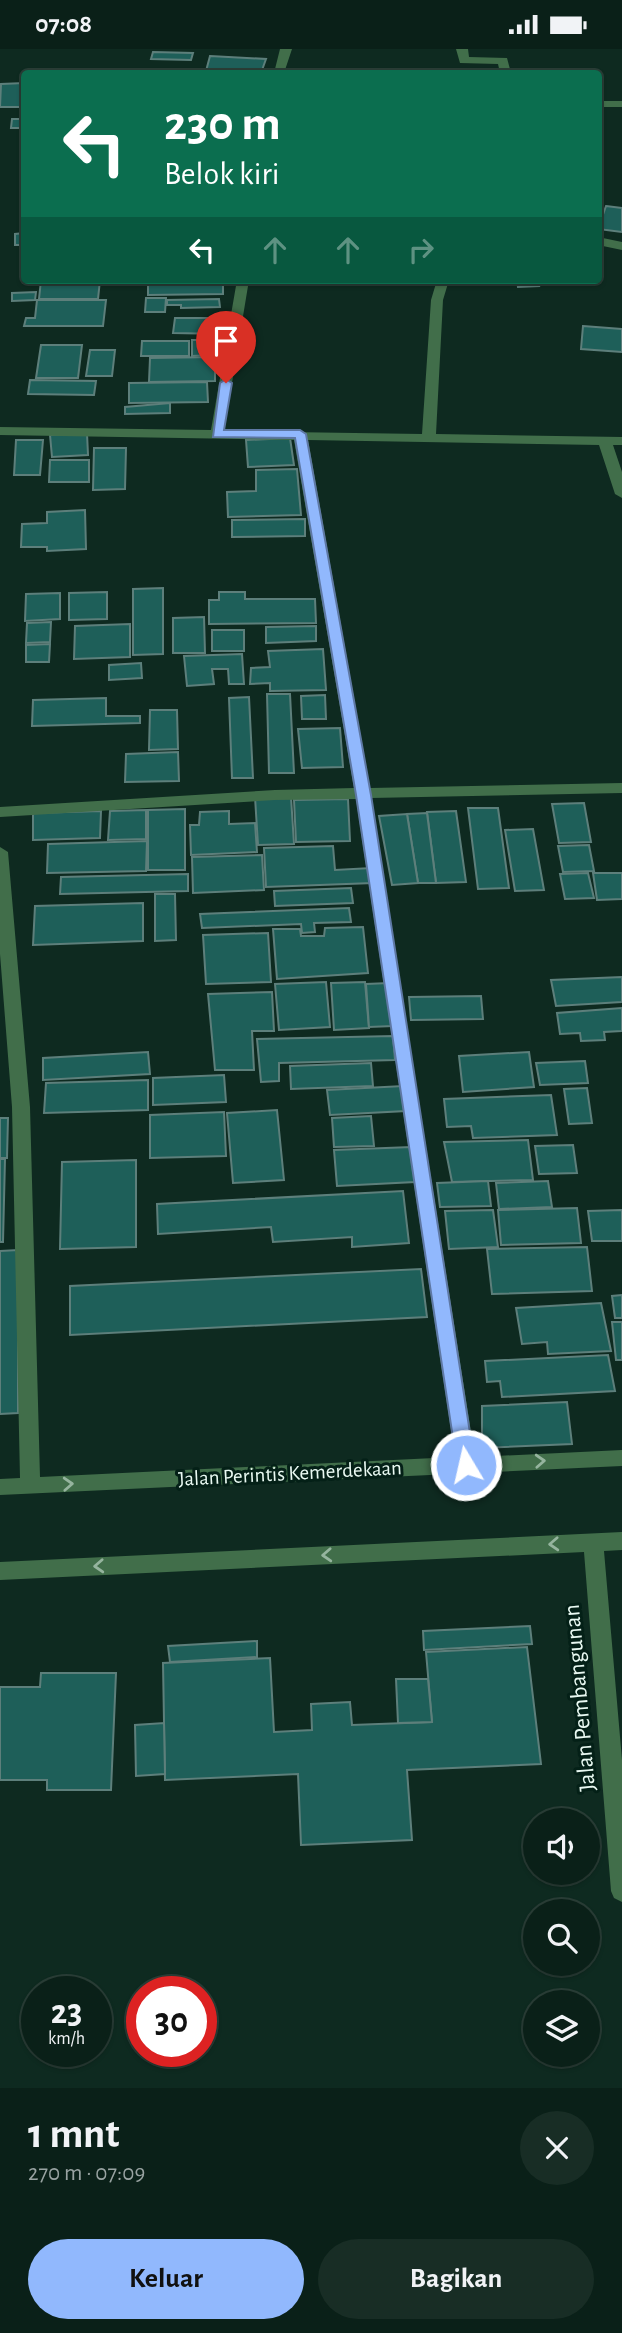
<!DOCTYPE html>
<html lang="id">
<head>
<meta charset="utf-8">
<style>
	body { margin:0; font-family:"Alegreya Sans",sans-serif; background:#182d25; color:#f1f3f6; height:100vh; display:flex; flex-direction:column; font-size:26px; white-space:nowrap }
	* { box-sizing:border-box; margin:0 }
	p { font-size:23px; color:#99a3a2 }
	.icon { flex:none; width:38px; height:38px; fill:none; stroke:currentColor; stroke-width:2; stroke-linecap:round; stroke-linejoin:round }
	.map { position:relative; height:2039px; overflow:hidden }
	.side { display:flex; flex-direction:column; background:#0a2018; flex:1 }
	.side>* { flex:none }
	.guide { position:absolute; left:21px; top:21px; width:581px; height:214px; border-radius:7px; box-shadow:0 2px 5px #0004,0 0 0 2px #2a3e37; background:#0b6e4f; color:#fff; overflow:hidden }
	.buttons { position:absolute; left:523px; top:1759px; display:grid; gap:14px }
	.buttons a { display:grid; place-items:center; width:77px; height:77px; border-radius:50%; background:#0a2018; box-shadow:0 2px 5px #0004,0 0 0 2px #2a3e37; font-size:35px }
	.speed { position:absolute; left:21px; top:1927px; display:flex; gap:14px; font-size:35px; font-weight:700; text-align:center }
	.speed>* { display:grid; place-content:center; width:91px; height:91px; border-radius:50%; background:#0a2018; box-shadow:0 2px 5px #0004,0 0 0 2px #2a3e37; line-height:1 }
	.speed small { font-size:18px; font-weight:400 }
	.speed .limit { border:10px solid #d22; background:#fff; color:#111 }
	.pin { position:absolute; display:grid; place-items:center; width:60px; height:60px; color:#fff; margin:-72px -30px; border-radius:50% 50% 50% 0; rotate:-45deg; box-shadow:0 0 7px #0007 }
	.pin .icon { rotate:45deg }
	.me { position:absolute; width:77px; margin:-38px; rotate:351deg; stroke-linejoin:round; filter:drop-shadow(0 0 5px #0008) }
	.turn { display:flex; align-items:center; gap:24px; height:147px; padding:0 28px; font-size:32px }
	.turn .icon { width:91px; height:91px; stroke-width:2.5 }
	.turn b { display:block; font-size:49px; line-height:60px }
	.lanes { display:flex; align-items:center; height:66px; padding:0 28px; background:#0003; justify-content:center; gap:35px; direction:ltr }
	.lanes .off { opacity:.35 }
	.round { display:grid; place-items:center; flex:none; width:74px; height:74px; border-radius:37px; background:#182d25 }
	.summary { display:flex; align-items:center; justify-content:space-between; height:119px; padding:0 28px }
	h1 { font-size:42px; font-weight:700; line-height:52px }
	.button { display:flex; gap:14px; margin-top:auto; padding:14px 28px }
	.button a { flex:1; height:80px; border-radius:42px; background:#91b8fd; color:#111; font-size:28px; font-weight:700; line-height:80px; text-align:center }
	.button a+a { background:#182d25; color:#f1f3f6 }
	.status { display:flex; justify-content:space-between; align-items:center; height:49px; padding:0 35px; background:#0a2018; direction:ltr }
	.status svg { height:19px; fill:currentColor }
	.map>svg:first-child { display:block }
</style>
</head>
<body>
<div class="status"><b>07:08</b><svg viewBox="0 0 49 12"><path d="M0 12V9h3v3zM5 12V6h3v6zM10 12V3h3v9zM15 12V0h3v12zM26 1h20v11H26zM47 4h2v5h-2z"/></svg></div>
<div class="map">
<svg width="622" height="2039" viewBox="0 0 622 2039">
	<rect width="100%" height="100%" fill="#0e2a20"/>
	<g fill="#1e5f59" stroke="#5d7f7b" stroke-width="2">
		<polygon points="153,3 193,4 191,11 151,10"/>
		<polygon points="210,7 266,10 261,24 206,22"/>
		<polygon points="24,34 24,58 0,58 1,35"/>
		<polygon points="22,60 24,60 24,79 11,79 12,70 20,70"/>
		<polygon points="606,157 622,159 622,183 598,180"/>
		<polygon points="24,184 24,204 21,204 21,196 15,196 15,185"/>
		<polygon points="41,231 100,231 98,250 39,250"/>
		<polygon points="172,231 231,231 231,234 172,235"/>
		<polygon points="517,231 537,231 539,237 518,238"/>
		<polygon points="223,234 223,245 148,246 148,235"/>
		<polygon points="36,243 35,251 12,252 12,244"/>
		<polygon points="146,249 166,249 165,263 145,263"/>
		<polygon points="219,250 220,258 181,259 181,256 167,256 167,251"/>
		<polygon points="37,251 106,251 103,277 24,277 26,269 35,269"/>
		<polygon points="175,269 224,269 224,285 173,284"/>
		<polygon points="583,277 622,280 622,303 581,300"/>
		<polygon points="192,291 226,291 227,300 211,301 211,306 192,307"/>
		<polygon points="142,292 189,292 189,307 141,307"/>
		<polygon points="41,296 82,296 78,329 36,329"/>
		<polygon points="90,301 115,301 112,327 86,327"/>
		<polygon points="215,308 215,332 149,333 150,309"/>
		<polygon points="30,331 96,332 94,346 28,345"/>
		<polygon points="207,333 208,353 129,354 129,334"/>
		<polygon points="170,354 170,364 125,365 125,358"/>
		<polygon points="87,384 88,406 52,408 50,386"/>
		<polygon points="290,389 294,416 248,418 246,391"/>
		<polygon points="16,391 43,391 40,426 14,426"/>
		<polygon points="94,399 126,399 125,440 93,441"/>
		<polygon points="50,411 89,411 89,433 49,433"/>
		<polygon points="297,420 301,466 228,468 227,443 256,442 256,421"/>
		<polygon points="85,461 86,500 47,502 47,498 21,498 22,475 47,474 47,463"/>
		<polygon points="305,470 305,487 232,488 232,471"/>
		<polygon points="163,539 163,605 133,606 133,540"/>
		<polygon points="107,543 107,570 69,571 69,544"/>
		<polygon points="219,543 245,543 245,550 315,550 316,574 209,575 209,551 219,551"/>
		<polygon points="60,544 60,570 25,572 26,545"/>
		<polygon points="204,568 205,604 173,604 173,569"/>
		<polygon points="51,573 50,593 26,594 27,574"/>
		<polygon points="130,575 130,608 74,610 75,577"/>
		<polygon points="316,577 316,592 266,594 266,578"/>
		<rect x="212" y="581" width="32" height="21"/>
		<polygon points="50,595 49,613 26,613 26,596"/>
		<polygon points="323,600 326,641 270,642 270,634 250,635 251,619 270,618 268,602"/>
		<polygon points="242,605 244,635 229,635 228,620 212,620 214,635 187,637 184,607"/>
		<polygon points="141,614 142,629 109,631 109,616"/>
		<polygon points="267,645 290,645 294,724 269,724"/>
		<polygon points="325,646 326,670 302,670 301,647"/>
		<polygon points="249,648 253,729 232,729 229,649"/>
		<polygon points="106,649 106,667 140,667 140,674 32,677 33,651"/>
		<polygon points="150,661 177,661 178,700 149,701"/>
		<polygon points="340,679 343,718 302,719 298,680"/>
		<polygon points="178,703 179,732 125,733 126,705"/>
		<polygon points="255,748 291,748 294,795 258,796"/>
		<polygon points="348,750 350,792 296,793 294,751"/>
		<polygon points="584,754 591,793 559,794 552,755"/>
		<polygon points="468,759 498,759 509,839 478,840"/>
		<polygon points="185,760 185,821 148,821 148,761"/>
		<polygon points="146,761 146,790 108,791 110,762"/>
		<polygon points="101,762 100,789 33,791 33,764"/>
		<polygon points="229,762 229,775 255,774 257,803 191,806 190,776 199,776 200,763"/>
		<polygon points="456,762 466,833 436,834 427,763"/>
		<polygon points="427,764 436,834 418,834 407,765"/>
		<polygon points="407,765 418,834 392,836 379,767"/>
		<polygon points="533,780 544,841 515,842 505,781"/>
		<polygon points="147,792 146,822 47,824 48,795"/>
		<polygon points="589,796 594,822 563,823 558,797"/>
		<polygon points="333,797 335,821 371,819 373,834 266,838 264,799"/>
		<polygon points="262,806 264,841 193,844 192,808"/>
		<polygon points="588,824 594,849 565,850 560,825"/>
		<polygon points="593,824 622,824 622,850 597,851"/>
		<polygon points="188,825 188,842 60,845 61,828"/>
		<polygon points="351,839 353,854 275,857 274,842"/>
		<polygon points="155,845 175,845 176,891 155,892"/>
		<polygon points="143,854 143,892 33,896 35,857"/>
		<polygon points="349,859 351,873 314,874 315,883 302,884 301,875 202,879 200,865"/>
		<polygon points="363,878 368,924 277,930 273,880 300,880 301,887 324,887 325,879"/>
		<polygon points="268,884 271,933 206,935 203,886"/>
		<polygon points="622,928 622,953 556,957 551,931"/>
		<polygon points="326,933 330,978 279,981 275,935"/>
		<polygon points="365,933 369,979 334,981 331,934"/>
		<polygon points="389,934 393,977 369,978 366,935"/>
		<polygon points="272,943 274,982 252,982 254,1021 215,1021 208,945"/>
		<polygon points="481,947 483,970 411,971 409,948"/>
		<polygon points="622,959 622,982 604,983 605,991 581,992 580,984 560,985 557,964"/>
		<polygon points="393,987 395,1011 279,1014 279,1032 261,1033 257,990"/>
		<polygon points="148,1003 150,1025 43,1031 43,1009"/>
		<polygon points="529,1003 534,1038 463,1043 459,1007"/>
		<polygon points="585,1012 588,1034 540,1036 536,1014"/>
		<polygon points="371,1014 373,1037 291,1040 290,1017"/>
		<polygon points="224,1026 226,1053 153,1056 153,1029"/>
		<polygon points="148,1031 148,1061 44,1064 46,1034"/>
		<polygon points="403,1037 406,1062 330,1066 327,1041"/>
		<polygon points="587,1039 592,1074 569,1075 564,1040"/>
		<polygon points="551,1046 557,1086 473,1089 471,1077 447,1078 444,1050"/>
		<polygon points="277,1061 284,1131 233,1134 227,1064"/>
		<polygon points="224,1063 226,1107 150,1109 150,1066"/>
		<polygon points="371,1067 374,1097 334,1098 332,1069"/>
		<polygon points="0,1069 8,1069 7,1109 0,1109"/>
		<polygon points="528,1091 533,1131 452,1133 444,1093"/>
		<polygon points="573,1096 577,1124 539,1125 535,1097"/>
		<polygon points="411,1098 415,1133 337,1137 334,1101"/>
		<polygon points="0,1110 5,1110 3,1193 0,1193"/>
		<polygon points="136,1111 136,1198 60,1200 62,1113"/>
		<polygon points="488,1132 491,1157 440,1158 437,1134"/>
		<polygon points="548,1132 552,1158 499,1160 496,1134"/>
		<polygon points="403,1142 409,1194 352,1198 352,1188 273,1193 271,1178 158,1185 157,1155"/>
		<polygon points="577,1159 581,1194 501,1196 498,1161"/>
		<polygon points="493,1161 498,1198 449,1200 445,1162"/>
		<polygon points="622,1161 622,1192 592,1192 588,1162"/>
		<polygon points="587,1198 592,1242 492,1245 487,1200"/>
		<polygon points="18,1201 18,1364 0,1365 0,1202"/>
		<polygon points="421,1220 427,1268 70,1286 70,1237"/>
		<polygon points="622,1246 622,1269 615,1269 612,1247"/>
		<polygon points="601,1254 611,1302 548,1305 547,1293 522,1295 516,1259"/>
		<polygon points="612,1273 622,1273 622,1311 616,1311"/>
		<polygon points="608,1306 615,1342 502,1348 500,1332 487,1333 485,1312"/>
		<polygon points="567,1353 572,1395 482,1399 482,1357"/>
		<polygon points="530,1577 532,1595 424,1601 423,1582"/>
		<polygon points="257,1592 257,1608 170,1613 168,1597"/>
		<polygon points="527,1598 541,1715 407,1721 412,1791 301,1796 298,1725 165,1731 163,1614 270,1609 274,1683 312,1681 311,1655 350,1653 352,1676 432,1673 426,1603"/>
		<polygon points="41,1624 116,1624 111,1741 47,1741 47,1731 0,1731 0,1638 40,1638"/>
		<polygon points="396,1630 428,1630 432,1673 398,1674"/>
		<polygon points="164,1674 165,1725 136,1727 135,1676"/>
	</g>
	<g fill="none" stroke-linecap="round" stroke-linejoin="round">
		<g fill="#416e4a" fill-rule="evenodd">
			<polygon points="280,0 292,0 284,24 274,24"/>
			<polygon points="456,0 468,0 469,8 507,9 511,24 500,24 498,15 460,14"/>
			<rect x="598" y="52" width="24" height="6"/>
			<polygon points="598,188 622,193 622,201 598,196"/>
			<polygon points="237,231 249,231 224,382 422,385 431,251 437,231 449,231 443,251 436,385 622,388 622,396 613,396 622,423 622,449 615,445 599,396 308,391 370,739 622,734 622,744 371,749 475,1408 622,1401 622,1417 0,1446 0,1430 20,1429 12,1058 0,905 0,798 8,803 30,1058 40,1428 455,1408 356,750 275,751 0,768 0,758 275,741 354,739 294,391 0,386 0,378 211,381"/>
			<polygon points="622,1483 622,1501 604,1502 622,1711 622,1853 614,1849 611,1842 584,1503 0,1531 0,1513"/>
		</g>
	</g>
	<defs><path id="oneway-chevron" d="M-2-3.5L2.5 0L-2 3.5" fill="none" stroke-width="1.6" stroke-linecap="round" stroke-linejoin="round" transform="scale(1.75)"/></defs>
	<g stroke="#95b49e">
		<use href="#oneway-chevron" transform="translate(540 1412) rotate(-3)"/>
		<use href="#oneway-chevron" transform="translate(68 1435) rotate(-3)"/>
		<use href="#oneway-chevron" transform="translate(554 1495) rotate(177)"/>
		<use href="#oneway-chevron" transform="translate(327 1506) rotate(177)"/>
		<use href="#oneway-chevron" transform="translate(99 1517) rotate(177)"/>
	</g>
	<polygon fill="#91b8fd" stroke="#5e78a4" stroke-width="2" points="226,330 232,334 224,381 300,381 306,385 371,746 475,1416 466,1423 457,1416 356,746 295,389 213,388 220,334"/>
	<g text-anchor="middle" stroke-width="6" stroke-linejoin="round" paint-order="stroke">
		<g font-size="21" fill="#e9f9f2" stroke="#042017">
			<text transform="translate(290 1424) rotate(-3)" y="7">Jalan Perintis Kemerdekaan</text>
		</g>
		<g font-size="24" fill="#e9f9f2" stroke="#042017">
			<text transform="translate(579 1649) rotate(-95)" y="8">Jalan Pembangunan</text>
		</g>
	</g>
</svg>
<div class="buttons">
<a><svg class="icon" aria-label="sound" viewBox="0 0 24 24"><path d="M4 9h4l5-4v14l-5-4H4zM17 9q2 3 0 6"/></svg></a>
<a><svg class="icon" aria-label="search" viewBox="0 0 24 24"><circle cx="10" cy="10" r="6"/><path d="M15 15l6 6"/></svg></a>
<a><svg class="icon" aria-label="layers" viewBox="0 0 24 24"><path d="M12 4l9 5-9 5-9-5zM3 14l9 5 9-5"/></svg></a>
</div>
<div class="speed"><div>23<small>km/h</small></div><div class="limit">30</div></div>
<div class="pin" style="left:226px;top:334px;background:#d93025"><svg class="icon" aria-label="arrive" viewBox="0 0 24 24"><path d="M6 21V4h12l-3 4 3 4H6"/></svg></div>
<svg class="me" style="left:466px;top:1416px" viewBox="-20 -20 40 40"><circle r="17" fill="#91b8fd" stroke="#fff" stroke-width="3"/><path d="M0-11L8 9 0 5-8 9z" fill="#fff"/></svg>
<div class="guide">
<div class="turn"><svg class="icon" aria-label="left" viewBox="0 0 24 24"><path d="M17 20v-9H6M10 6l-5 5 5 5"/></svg><div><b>230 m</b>Belok kiri</div></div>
<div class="lanes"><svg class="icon" aria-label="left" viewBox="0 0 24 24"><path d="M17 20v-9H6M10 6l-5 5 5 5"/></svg><svg class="icon off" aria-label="ahead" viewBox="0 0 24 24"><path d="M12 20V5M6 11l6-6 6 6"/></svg><svg class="icon off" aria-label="ahead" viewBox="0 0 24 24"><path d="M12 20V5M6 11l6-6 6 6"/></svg><svg class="icon off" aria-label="right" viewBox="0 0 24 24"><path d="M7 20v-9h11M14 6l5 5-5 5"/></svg></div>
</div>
</div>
<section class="side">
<div class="summary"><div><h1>1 mnt</h1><p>270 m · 07:09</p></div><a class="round"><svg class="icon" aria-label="close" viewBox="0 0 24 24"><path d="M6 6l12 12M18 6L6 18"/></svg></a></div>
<div class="button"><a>Keluar</a><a>Bagikan</a></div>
</section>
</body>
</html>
